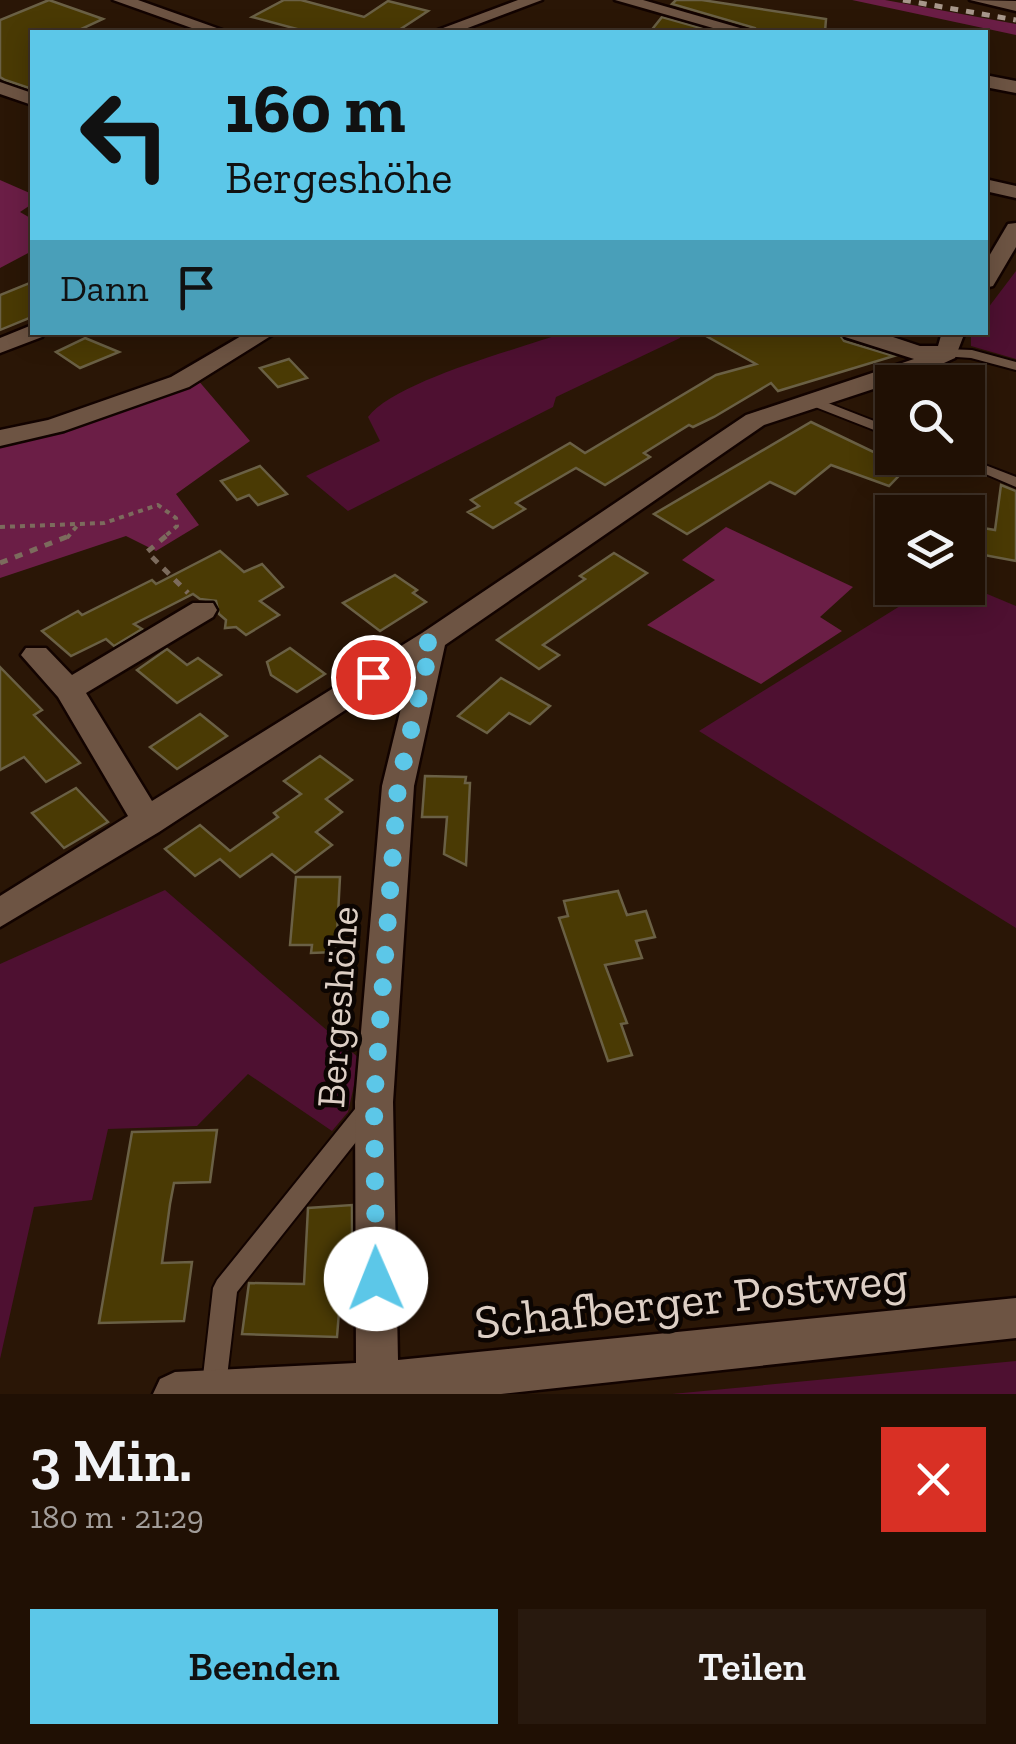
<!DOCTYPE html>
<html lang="de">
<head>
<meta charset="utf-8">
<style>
	body { margin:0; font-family:"Zilla Slab",serif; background:#28190e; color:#f1f3f6; height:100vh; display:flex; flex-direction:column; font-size:38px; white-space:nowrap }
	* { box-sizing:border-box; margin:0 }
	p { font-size:32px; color:#a29d9a }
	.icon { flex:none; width:55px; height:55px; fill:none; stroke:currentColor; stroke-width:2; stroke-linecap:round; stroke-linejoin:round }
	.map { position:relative; height:1394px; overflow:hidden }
	.side { display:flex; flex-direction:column; background:#201004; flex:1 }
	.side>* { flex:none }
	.banner { position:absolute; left:30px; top:30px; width:958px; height:305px; border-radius:0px; box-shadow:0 5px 25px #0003,0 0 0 2px #3d3026; background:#5cc7e8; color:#111; overflow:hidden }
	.buttons { position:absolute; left:875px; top:365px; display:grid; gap:20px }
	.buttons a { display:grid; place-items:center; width:110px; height:110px; border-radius:0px; background:#201004; box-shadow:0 5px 25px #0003,0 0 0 2px #3d3026; font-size:50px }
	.pin { position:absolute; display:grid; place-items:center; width:85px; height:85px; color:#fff; margin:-42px; border:5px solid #fff; border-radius:50%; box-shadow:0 2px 10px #0007 }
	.me { position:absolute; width:110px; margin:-55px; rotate:359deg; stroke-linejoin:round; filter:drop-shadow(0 0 8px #0008) }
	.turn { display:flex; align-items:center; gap:35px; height:210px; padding:0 30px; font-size:45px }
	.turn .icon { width:130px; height:130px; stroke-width:2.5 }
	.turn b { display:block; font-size:70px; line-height:85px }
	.then { display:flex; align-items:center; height:95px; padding:0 30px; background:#0003; gap:20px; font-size:38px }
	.round { display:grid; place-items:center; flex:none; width:105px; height:105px; border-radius:0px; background:#28190e }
	.head { display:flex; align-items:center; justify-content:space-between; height:170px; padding:0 30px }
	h1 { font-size:60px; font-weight:600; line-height:75px }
	.cta { display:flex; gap:20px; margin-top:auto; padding:20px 30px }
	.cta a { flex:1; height:115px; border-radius:0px; background:#5cc7e8; color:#111; font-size:40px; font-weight:600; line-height:115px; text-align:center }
	.cta a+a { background:#28190e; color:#f1f3f6 }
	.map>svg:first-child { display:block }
</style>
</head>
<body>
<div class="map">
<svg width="1016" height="1394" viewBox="0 0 1016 1394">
	<rect width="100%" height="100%" fill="#2a1606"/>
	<g fill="#4e1031">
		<polygon points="1016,271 1016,359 971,346 971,333 985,332 985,312"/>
		<path d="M566,332L681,333L680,338L556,397L553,407L348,511L306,476L380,441L368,417C395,381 519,349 566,332Z"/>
		<polygon points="968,586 1016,606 1016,928 699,731 929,588"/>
		<polygon points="165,890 360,1059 348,1112 332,1131 248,1074 197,1126 108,1129 92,1200 34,1207 0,1359 0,964"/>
		<polygon points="1016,1361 1016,1394 672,1394"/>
	</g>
	<g fill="#6b1e46">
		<polygon points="852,0 885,0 1016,24 1016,35"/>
		<polygon points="0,180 32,194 32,204 20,212 32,219 32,251 0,268"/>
		<polygon points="197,379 250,441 176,494 199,525 156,551 126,536 0,578 0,444 79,427"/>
		<polygon points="726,527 853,587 820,617 842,631 761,684 647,625 715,580 682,560"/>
	</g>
	<g fill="#4a3a04" stroke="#6a6045" stroke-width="2.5">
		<polygon points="49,0 103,19 75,32 32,32 32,89 5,80 0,77 0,20"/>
		<polygon points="284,0 301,0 364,17 388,1 428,11 396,32 308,32 252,17"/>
		<polygon points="676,0 702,0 826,19 825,32 758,32 755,28 672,4"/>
		<polygon points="662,17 715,32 650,32"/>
		<polygon points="32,282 32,317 0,330 0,295"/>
		<polygon points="699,332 838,332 844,341 894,356 778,391 771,383 714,417 693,427 689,425 644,453 650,457 605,485 576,468 516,503 525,509 493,528 468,512 479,506 471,500 570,443 585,453 716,375 756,364"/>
		<polygon points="85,338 119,352 80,368 56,352"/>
		<polygon points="289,359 307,378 278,387 260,368"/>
		<polygon points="811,422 886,458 916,458 889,486 831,465 795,494 770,482 687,534 654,514"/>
		<polygon points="260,466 287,494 258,505 249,495 237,500 221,481"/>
		<polygon points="1001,485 1016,491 1016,561 968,552 971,526 995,530"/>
		<polygon points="220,551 244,572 262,564 283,587 260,601 279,615 246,635 236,627 225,628 226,620 219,614 216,601 200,599 193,594 134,624 142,629 114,646 106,639 71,656 42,631 78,611 82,615 152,580 156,584"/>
		<polygon points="614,553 647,573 543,645 559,655 539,669 497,640 585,579 580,576"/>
		<polygon points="395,575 417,590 413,593 426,602 380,631 343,603"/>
		<polygon points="290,648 325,674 297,692 271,675 267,662"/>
		<polygon points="167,649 187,665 198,658 221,675 177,703 137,670"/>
		<polygon points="0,667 42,710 34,715 80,763 46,782 24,757 0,770"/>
		<polygon points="501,678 550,706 530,724 509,713 487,733 458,716"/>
		<polygon points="200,714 227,736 177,769 150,747"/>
		<polygon points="320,756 352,780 326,799 342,812 316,832 332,845 295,873 272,854 240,877 220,859 195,876 165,849 200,825 230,851 278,817 274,813 301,794 284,781"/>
		<polygon points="425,776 466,777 465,783 470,783 466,865 444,854 447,817 422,817"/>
		<polygon points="76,788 108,822 64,848 32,813"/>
		<polygon points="296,877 340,877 336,952 311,953 312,945 290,945"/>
		<polygon points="618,891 627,915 646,911 655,937 636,941 642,958 605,965 627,1023 621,1024 632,1055 608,1061 559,918 568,916 564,901"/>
		<polygon points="217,1130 210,1182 174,1183 170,1204 162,1263 192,1262 184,1321 99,1323 132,1132"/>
		<polygon points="352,1205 352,1286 341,1286 337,1337 242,1334 249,1283 304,1284 308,1208"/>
	</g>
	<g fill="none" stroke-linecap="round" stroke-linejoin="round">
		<defs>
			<g id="lane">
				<polygon points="947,349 972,350 1016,362 1016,370 971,358 942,356 942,350"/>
				<polygon points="810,396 892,428 892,437 805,403 805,397"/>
				<polygon points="948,458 967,458 1016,477 1016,487"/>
				<polygon points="367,1101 375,1104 378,1111 375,1118 237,1292 225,1394 201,1394 213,1288 217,1280 359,1104"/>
			</g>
			<g id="street">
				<polygon points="518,0 542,0 457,32 435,31"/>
				<polygon points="615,0 643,0 754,32 727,32"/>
				<polygon points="970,0 1016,1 1016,11"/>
				<polygon points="985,75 1016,81 1016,93 985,87"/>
				<polygon points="0,82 32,93 32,105 0,94"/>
				<polygon points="1016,223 1016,247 993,286 985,288 985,263 1008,224"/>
				<polygon points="32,325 32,332 45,332 42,337 0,353 0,338"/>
				<polygon points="248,332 277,332 189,387 64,431 0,446 0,430 48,420 171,377"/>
				<polygon points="842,332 878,332 920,346 938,346 942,332 965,332 955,358 922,373 764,425 445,645 414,786 393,1102 398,1360 1016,1298 1016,1338 501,1394 153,1394 160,1379 175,1372 356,1363 355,1102 382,786 411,667 159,832 0,927 0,896 128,816 58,697 21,655 26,648 46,648 72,675 193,603 213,603 217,610 213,617 86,693 152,801 422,633 746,415 914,359 845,337"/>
			</g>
			<g id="secondary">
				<polygon points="113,0 138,0 228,32 203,32"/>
				<polygon points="985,179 1016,186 1016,198 985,191"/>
			</g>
		</defs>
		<use href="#lane" stroke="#120300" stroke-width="4"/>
		<use href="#street" stroke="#120300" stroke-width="5"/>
		<use href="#secondary" stroke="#120300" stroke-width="5"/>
		<g stroke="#7c6b5d" stroke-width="4" stroke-dasharray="5 5" stroke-linecap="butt">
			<polyline points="0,527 104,523 158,505 176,518 177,526 163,538"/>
			<polyline points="67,538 77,526"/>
		</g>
		<g stroke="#7c6b5d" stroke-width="5" stroke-dasharray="8 8" stroke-linecap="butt">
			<polyline points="166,536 147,552 188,593"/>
			<polyline points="0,563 69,536"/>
		</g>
		<use href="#lane" fill="#6d5443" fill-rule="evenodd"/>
		<use href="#street" fill="#6d5443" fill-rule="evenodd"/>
		<use href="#secondary" fill="#6d5443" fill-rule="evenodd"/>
		<polyline stroke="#a7978b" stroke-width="5" stroke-dasharray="8 8" stroke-linecap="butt" points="903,0 1016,20"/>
	</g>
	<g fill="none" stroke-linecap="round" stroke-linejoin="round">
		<polyline stroke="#5cc7e8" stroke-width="18" stroke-dasharray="0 32.4" points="373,677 432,640 398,786 374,1102 376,1279"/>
	</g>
	<g text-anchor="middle" stroke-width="9" stroke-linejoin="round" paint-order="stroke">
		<g font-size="40" fill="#ddcfc5" stroke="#0c0502">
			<text transform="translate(337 1007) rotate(-86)" y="14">Bergeshöhe</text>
		</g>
		<g font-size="48" fill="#ddcfc5" stroke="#0c0502">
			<text transform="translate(691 1299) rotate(-6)" y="17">Schafberger Postweg</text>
		</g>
	</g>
</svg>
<div class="buttons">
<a><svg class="icon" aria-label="search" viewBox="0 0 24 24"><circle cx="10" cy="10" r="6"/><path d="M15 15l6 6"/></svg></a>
<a><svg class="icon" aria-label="layers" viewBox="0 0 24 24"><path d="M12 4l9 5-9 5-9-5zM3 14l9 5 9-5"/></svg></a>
</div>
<div class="pin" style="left:373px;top:677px;background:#d93025"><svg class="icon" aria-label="arrive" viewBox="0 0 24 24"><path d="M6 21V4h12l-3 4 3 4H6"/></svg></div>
<svg class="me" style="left:376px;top:1279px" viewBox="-20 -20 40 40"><circle r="19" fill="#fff"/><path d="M0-13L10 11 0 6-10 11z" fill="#5cc7e8"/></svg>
<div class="banner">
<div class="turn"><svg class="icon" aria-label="left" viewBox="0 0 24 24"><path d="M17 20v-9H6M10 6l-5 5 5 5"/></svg><div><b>160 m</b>Bergeshöhe</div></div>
<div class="then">Dann<svg class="icon" aria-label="arrive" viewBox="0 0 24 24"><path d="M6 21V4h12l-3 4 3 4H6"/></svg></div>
</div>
</div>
<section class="side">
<div class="head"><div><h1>3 Min.</h1><p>180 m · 21:29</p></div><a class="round" style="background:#d93025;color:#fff"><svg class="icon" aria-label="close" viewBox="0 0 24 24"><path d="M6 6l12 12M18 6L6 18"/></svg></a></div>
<div class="cta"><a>Beenden</a><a>Teilen</a></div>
</section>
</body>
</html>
